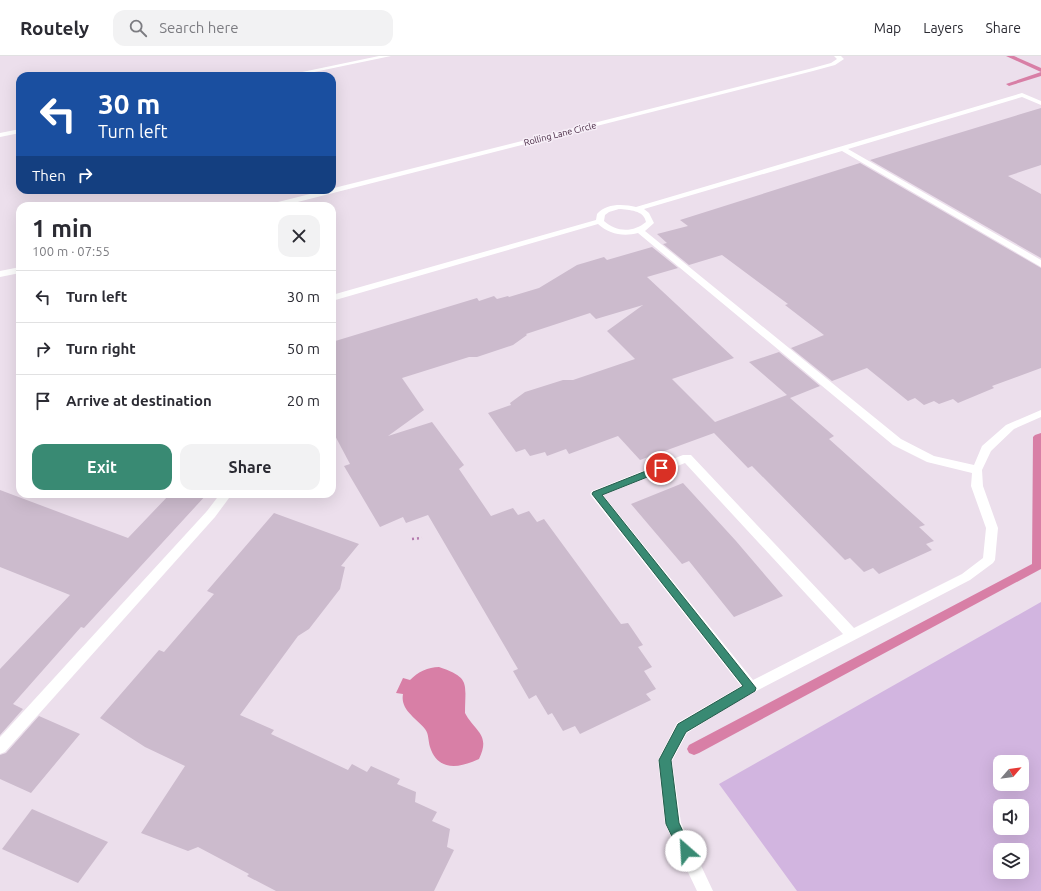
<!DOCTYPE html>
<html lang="en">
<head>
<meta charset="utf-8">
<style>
	body { margin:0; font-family:Ubuntu,sans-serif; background:#f2f2f3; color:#2b2b33; height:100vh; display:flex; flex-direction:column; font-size:15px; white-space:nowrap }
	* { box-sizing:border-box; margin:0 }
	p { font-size:13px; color:#7c7c81 }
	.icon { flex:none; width:22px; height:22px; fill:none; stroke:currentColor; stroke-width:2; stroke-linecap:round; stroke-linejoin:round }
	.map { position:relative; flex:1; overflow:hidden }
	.sheet { position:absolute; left:16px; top:146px; width:320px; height:296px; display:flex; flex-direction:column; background:#fff; border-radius:12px; box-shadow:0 4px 16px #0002 }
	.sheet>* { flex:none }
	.banner { position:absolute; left:16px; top:16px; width:320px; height:122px; border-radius:12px; box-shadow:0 4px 16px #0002; background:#1a4fa0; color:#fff; overflow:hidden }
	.needle { width:26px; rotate:62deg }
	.controls { position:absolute; left:993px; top:699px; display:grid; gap:8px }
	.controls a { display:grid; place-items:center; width:36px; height:36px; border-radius:8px; background:#fff; box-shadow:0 4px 16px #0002; font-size:20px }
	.pin { position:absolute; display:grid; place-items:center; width:34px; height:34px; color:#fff; margin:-17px; border:2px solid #fff; border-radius:50%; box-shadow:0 1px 4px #0007 }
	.me { position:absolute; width:44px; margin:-22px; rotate:334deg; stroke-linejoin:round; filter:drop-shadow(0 0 3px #0008) }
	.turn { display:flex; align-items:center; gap:14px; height:84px; padding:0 16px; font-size:18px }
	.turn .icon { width:52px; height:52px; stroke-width:2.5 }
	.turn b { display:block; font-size:28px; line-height:34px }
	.then { display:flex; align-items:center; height:38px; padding:0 16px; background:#0003; gap:8px; font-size:15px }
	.round { display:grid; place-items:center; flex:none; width:42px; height:42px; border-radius:12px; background:#f2f2f3 }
	.head { display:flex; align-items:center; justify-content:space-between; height:68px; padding:0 16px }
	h1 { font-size:24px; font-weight:700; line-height:30px }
	.button { display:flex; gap:8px; margin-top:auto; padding:8px 16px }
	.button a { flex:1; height:46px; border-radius:12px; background:#398a73; color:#fff; font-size:16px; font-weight:700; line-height:46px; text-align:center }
	.button a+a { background:#f2f2f3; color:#2b2b33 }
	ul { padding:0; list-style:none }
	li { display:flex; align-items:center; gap:12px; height:52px; padding:0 16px; border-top:1px solid #e1e1e2 }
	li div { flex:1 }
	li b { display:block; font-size:15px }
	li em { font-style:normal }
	header { display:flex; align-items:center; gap:24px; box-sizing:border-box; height:56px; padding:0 20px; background:#fff; border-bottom:1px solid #e1e1e2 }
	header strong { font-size:19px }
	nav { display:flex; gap:22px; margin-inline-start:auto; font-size:14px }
	.search { width:280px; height:36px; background:#f2f2f3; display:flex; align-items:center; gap:10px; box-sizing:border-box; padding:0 14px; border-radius:12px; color:#7c7c81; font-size:15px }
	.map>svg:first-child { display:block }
</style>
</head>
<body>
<header>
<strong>Routely</strong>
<div class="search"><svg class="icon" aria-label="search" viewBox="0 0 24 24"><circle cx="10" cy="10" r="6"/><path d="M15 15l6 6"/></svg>Search here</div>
<nav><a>Map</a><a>Layers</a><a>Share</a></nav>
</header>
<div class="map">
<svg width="1041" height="835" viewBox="0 0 1041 835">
	<rect width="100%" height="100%" fill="#ecdfec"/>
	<path fill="#d2b5e0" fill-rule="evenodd" d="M1041,546V835H797L719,728ZM1000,706H1022V728H1000ZM1000,750H1022V772H1000ZM1000,794H1022V816H1000Z"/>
	<path fill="#d87fa6" d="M439,611C471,622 465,627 465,657C475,676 491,678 479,703C460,712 438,716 430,691C428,685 429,678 425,673C416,662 400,654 403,638L396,637L403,622L410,624C418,616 428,611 439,611Z"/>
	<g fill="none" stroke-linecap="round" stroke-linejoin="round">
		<g fill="#d87fa6" fill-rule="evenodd">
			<polygon points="1006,0 1014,0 1041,12 1041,16"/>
			<polygon points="1041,16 1041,20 1009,30 1006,28"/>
			<polygon points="1041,377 1041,513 699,697 694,699 689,697 687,693 689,689 1032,508 1033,381 1035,379"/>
		</g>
	</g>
	<g fill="#ccbbcd">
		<polygon points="1041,52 1041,109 1008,120 1041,138 1041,202 870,104"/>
		<polygon points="860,107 1041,212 1041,312 992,330 994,332 958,347 953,343 939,348 934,345 924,349 915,342 908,345 867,312 832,325 791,292 824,279 785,249 788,248 722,199 689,209 663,188 667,187 657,178 688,170 680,164"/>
		<polygon points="652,191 678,212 647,221 734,302 672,323 715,366 787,339 749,306 779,296 820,330 790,342 834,380 829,383 925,469 919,471 934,485 926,488 932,494 879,518 873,512 864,516 850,502 845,504 752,410 748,412 714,377 640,404 618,380 569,398 566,393 547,400 545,396 530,400 525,393 516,396 488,357 511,349 510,347 525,336 563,324 573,324 635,303 607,275 643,249 596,263 590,257 526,278 527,279 513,289 477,301 469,301 402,322 424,354 388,380 432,366 464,409 459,413 491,460 513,452 518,459 529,455 537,466 544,463 621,568 628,567 643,589 638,591 652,611 644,615 656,633 646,638 651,644 580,678 575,670 563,675 552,657 548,659 536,639 529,643 513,615 518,613 428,459 406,467 403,461 380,471 344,410 350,408 332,374 332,286 477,242 479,245 494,240 497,243 508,240 509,241 539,232 577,209 604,201 607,204"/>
		<polygon points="683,427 736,485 783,540 734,561 689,505 682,508 631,448"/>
		<polygon points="0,434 128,482 170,438 207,438 84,572 81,571 13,648 23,653 0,679 0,613 70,539 0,511"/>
		<polygon points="274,457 359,488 341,510 345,511 340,533 309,573 298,580 240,659 274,674 271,678 348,714 352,708 367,716 371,710 400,723 397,728 416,736 415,746 437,756 432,765 450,773 447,791 454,794 434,835 276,835 247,820 249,818 198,791 188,795 141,777 185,710 145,691 100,662 159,594 164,596 214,538 207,535"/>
		<polygon points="39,660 80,678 31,737 0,723 0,699 6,697"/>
		<polygon points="32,753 108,786 78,827 2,793"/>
	</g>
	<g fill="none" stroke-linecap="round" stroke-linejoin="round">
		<polyline stroke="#b47bae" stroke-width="2.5" stroke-dasharray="2 3" stroke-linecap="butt" points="412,483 422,482"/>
		<g fill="#fff" fill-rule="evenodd">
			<polygon points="379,0 391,0 295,20 283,20"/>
			<polygon points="834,0 841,0 844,3 835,9 813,15 282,150 269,150 270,148 809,13 831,7 837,3"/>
			<path d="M1022,37L1041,45V49L1022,41L848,93L1041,204V211L842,95L644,153L649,157L654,167L645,175L901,383L934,400L974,409L982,390L1006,369L1041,354V361L1014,373L991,395L982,414L983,430L998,472L995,504L993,507L970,524L739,644L687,677L672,705L681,767L713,835H697L665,768L658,704L677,667L741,630L592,441L590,438L592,435L683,399H691L854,572L962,518L983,502L986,472L971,430L972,417L927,406L893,389L638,177C623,181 609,178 598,168L332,245V239L596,164L597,158C606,147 624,148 636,151ZM619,153C629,154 644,154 646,166C633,177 616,176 604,165L605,159L609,156ZM685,407L843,578L753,624L603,439Z"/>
			<polygon points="20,73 20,77 0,81 0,77"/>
			<polygon points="20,211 20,217 0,221 0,215"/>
			<polygon points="220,438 232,438 215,461 5,696 0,698 0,681 207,455"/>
		</g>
	</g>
	<polygon fill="#398a73" stroke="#255a4b" points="661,409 665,410 666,412 665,414 602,439 756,632 755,635 686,676 671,704 679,767 692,795 690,799 686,801 681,799 666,768 659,704 678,668 743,630 592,438 593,436"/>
	<g text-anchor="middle" stroke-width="3" stroke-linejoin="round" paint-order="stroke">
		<g font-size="9" fill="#3e1e39" stroke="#f7eff8">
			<text transform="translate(560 78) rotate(-14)" y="3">Rolling Lane Circle</text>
		</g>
	</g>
</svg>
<div class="controls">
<a><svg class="needle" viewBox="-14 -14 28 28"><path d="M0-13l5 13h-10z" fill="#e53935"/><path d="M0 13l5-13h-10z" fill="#7c7c81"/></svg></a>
<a><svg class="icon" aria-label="sound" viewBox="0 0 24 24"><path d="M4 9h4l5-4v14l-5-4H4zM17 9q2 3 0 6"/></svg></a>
<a><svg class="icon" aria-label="layers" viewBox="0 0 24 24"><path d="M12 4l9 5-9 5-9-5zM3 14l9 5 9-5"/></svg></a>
</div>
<div class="pin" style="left:661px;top:412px;background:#d93025"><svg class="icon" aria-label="arrive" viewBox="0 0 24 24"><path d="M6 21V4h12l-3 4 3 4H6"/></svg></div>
<svg class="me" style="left:686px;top:795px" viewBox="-20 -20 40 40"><circle r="19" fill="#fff"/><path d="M0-13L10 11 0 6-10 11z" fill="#398a73"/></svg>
<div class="banner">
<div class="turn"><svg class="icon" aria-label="left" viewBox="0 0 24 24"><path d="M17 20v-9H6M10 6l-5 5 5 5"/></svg><div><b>30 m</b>Turn left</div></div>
<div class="then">Then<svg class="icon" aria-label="right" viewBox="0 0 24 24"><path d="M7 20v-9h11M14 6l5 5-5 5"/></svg></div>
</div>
<section class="sheet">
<div class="head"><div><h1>1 min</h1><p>100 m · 07:55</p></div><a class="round"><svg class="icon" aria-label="close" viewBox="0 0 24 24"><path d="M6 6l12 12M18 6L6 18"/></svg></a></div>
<ul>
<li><svg class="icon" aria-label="left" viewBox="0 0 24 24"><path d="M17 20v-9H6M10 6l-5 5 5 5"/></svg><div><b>Turn left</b></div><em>30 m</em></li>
<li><svg class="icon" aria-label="right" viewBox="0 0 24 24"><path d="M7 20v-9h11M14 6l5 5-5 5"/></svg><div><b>Turn right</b></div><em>50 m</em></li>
<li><svg class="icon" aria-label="arrive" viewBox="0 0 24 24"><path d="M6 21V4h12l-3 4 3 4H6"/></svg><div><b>Arrive at destination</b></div><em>20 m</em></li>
</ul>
<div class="button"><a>Exit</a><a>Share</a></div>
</section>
</div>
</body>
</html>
